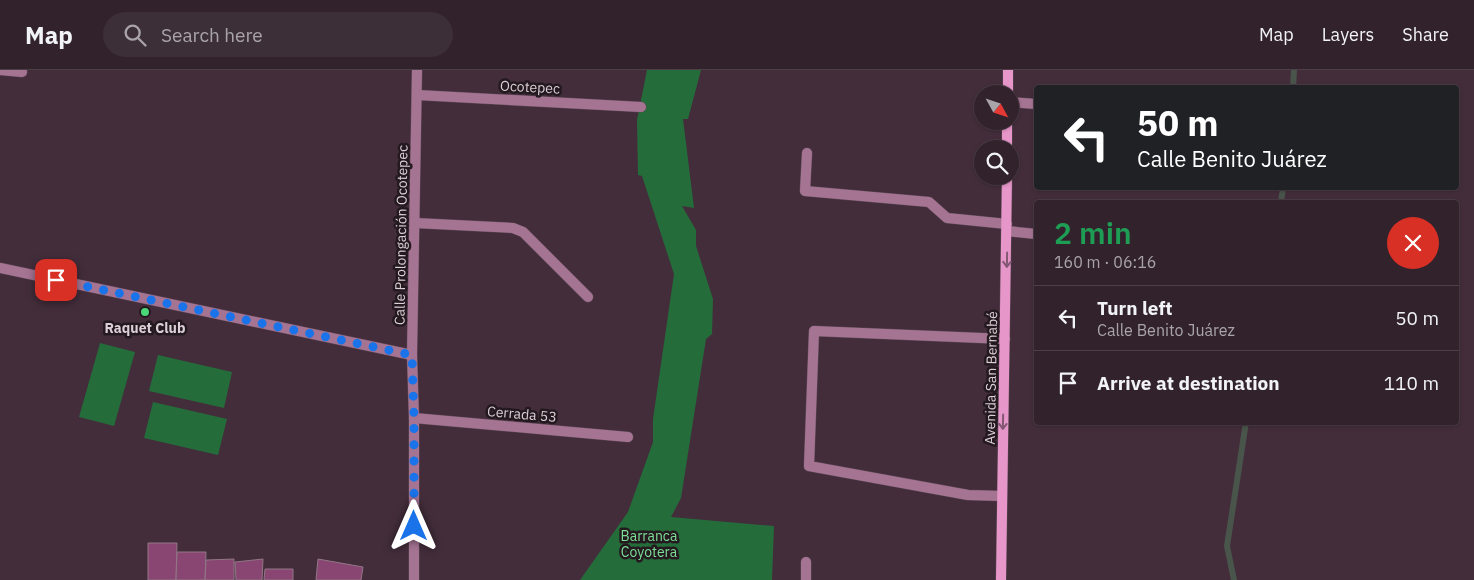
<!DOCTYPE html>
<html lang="en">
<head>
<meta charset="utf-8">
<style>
	body { margin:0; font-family:"IBM Plex Sans",sans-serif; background:#3d2f38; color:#f1f3f6; height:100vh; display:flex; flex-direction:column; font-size:19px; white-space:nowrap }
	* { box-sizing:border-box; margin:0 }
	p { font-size:16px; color:#a8a4a9 }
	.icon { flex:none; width:28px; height:28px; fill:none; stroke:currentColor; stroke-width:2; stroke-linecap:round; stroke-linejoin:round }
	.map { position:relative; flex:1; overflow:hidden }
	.drawer { position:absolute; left:1034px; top:130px; width:425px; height:225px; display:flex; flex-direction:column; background:#32222c; border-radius:5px; box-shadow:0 1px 4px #0004,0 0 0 1px #4d3f48 }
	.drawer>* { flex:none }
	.hud { position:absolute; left:1034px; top:15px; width:425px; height:105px; border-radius:5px; box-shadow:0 1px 4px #0004,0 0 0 1px #4d3f48; background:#202124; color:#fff; overflow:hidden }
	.needle { width:32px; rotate:130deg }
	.tools { position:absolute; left:974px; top:15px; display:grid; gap:10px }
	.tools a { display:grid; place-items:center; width:45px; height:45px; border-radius:50%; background:#32222c; box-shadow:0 1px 4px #0004,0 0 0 1px #4d3f48; font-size:25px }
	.pin { position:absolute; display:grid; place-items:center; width:42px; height:42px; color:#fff; margin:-21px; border-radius:10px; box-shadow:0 2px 8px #0006 }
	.me { position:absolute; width:55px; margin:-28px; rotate:0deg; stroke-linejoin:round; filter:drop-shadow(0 0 4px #0008) }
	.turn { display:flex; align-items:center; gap:18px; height:105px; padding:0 20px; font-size:22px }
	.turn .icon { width:65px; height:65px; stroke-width:2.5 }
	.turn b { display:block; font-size:35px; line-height:42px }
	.round { display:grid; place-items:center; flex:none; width:52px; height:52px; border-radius:26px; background:#3d2f38 }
	.overview { display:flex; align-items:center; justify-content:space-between; height:85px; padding:0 20px }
	h1 { font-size:30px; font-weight:600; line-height:38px; color:#1e9e55 }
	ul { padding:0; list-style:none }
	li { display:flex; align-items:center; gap:15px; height:65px; padding:0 20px; border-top:1px solid #4d3f48 }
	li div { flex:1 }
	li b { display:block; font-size:19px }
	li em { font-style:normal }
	header { display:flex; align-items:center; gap:30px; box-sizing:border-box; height:70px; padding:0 25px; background:#32222c; border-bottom:1px solid #4d3f48 }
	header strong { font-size:24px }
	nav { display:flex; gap:28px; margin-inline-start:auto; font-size:18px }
	.search { width:350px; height:45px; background:#3d2f38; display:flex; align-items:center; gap:12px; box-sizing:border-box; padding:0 18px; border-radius:28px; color:#a8a4a9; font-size:19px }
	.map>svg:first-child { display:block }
</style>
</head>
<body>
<header>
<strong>Map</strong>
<div class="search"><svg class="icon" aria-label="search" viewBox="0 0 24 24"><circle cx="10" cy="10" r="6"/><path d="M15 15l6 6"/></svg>Search here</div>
<nav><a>Map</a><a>Layers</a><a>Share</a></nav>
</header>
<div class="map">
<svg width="1474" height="510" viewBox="0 0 1474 510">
	<rect width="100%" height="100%" fill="#432d3b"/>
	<g fill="#256c3b">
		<polygon points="647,0 701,0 688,49 683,49 694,138 682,136 696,160 696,176 713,229 712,264 706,269 681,428 671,447 774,456 772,510 580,510 628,442 653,372 653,349 674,204 642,106 638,105 637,50"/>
		<polygon points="100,273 135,282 114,356 79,347"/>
		<polygon points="158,285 232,302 224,338 149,321"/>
		<polygon points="153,332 227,349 218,385 144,368"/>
	</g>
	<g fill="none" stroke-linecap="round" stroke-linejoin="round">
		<g stroke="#49544b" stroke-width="6">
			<polyline points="1293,18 1294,0"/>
			<polyline points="1281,132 1283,118"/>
			<polyline points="1234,510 1227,476 1246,352"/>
		</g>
	</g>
	<g fill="#8a4673" stroke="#917786">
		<polygon points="148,473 177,473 176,510 148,510"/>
		<polygon points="177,482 206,482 205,510 176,510"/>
		<polygon points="234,489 234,510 205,510 206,490"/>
		<polygon points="263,489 262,510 236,510 235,492"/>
		<polygon points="318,489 363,497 361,510 316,510"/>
		<polygon points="265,499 293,499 293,510 264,510"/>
	</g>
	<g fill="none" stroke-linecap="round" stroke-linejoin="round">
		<defs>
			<g id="street">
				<polyline points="0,0 22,2"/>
				<polyline points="417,25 641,37"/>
				<polyline points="1010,32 1036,34"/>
				<polyline points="807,83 805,121 929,132 947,148 1007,154"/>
				<polyline points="415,153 513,158 523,162 588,227"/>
				<polyline points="1007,161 1036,164"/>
				<polyline points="0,198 412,285"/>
				<polyline points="414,348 628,367"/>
				<polyline points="1002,426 968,425 809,396 814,261 1005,269"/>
				<polyline points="414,510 414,348 412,285 417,0"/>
				<polyline points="806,510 806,492"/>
			</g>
			<g id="secondary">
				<polyline points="1008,24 1008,0"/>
				<polyline points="1007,79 1007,51"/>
				<polyline points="1001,510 1007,106"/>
			</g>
		</defs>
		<use href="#street" stroke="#5f4a57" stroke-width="11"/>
		<use href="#secondary" stroke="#5f4a57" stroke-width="11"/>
		<use href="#street" stroke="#a67493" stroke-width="10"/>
		<use href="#secondary" stroke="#e696c8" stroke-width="10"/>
	</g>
	<defs><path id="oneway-shaft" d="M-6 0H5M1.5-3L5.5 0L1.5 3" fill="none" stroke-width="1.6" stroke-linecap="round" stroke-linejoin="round" transform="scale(1.25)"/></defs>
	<g stroke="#845874">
		<use href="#oneway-shaft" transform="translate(1007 190) rotate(91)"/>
		<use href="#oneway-shaft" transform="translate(1003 352) rotate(91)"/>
	</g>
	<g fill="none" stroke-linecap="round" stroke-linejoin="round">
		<polyline stroke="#1a73e8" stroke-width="9" stroke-dasharray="0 16.2" points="56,210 412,285 414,348 414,456"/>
	</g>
	<circle fill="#49d778" stroke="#23191f" stroke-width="2" cx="145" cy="242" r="5"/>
	<g text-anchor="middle" stroke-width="5" stroke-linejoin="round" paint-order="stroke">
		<g font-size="14" fill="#ddcfd7" stroke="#23191f">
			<text transform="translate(530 17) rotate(3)" y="5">Ocotepec</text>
			<text transform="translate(401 165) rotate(-89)" y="5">Calle Prolongación Ocotepec</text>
			<text transform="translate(991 308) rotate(-89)" y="5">Avenida San Bernabé</text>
			<text transform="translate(522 344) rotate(5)" y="5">Cerrada 53</text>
		</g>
		<g font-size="14" font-weight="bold" fill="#ddcfd7" stroke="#23191f">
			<text x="145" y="263">Raquet Club</text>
		</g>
		<g font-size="14" fill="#7cdf96" stroke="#23191f">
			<text x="649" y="471">Barranca<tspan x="649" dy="16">Coyotera</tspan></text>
		</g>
	</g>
</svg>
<div class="tools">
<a><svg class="needle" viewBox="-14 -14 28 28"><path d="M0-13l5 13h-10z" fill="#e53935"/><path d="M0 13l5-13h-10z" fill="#a8a4a9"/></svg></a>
<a><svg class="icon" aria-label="search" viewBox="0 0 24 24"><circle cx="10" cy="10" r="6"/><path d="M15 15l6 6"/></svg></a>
</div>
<div class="pin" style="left:56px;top:210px;background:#d93025"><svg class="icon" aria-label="arrive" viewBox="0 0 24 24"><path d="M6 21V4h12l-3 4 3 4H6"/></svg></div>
<svg class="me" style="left:414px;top:456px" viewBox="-20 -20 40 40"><path d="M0-17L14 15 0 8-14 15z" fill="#1a73e8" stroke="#fff" stroke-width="4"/></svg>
<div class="hud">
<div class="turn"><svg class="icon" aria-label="left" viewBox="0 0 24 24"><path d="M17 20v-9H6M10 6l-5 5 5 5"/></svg><div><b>50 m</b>Calle Benito Juárez</div></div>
</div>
<section class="drawer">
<div class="overview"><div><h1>2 min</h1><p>160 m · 06:16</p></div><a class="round" style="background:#d93025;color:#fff"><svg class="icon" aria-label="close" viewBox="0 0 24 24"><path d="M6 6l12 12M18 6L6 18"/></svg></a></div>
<ul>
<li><svg class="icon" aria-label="left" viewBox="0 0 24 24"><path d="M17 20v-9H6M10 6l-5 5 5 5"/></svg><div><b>Turn left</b><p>Calle Benito Juárez</p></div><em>50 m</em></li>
<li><svg class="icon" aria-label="arrive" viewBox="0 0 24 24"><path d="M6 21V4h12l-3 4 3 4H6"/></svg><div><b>Arrive at destination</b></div><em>110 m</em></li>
</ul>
</section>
</div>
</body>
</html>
